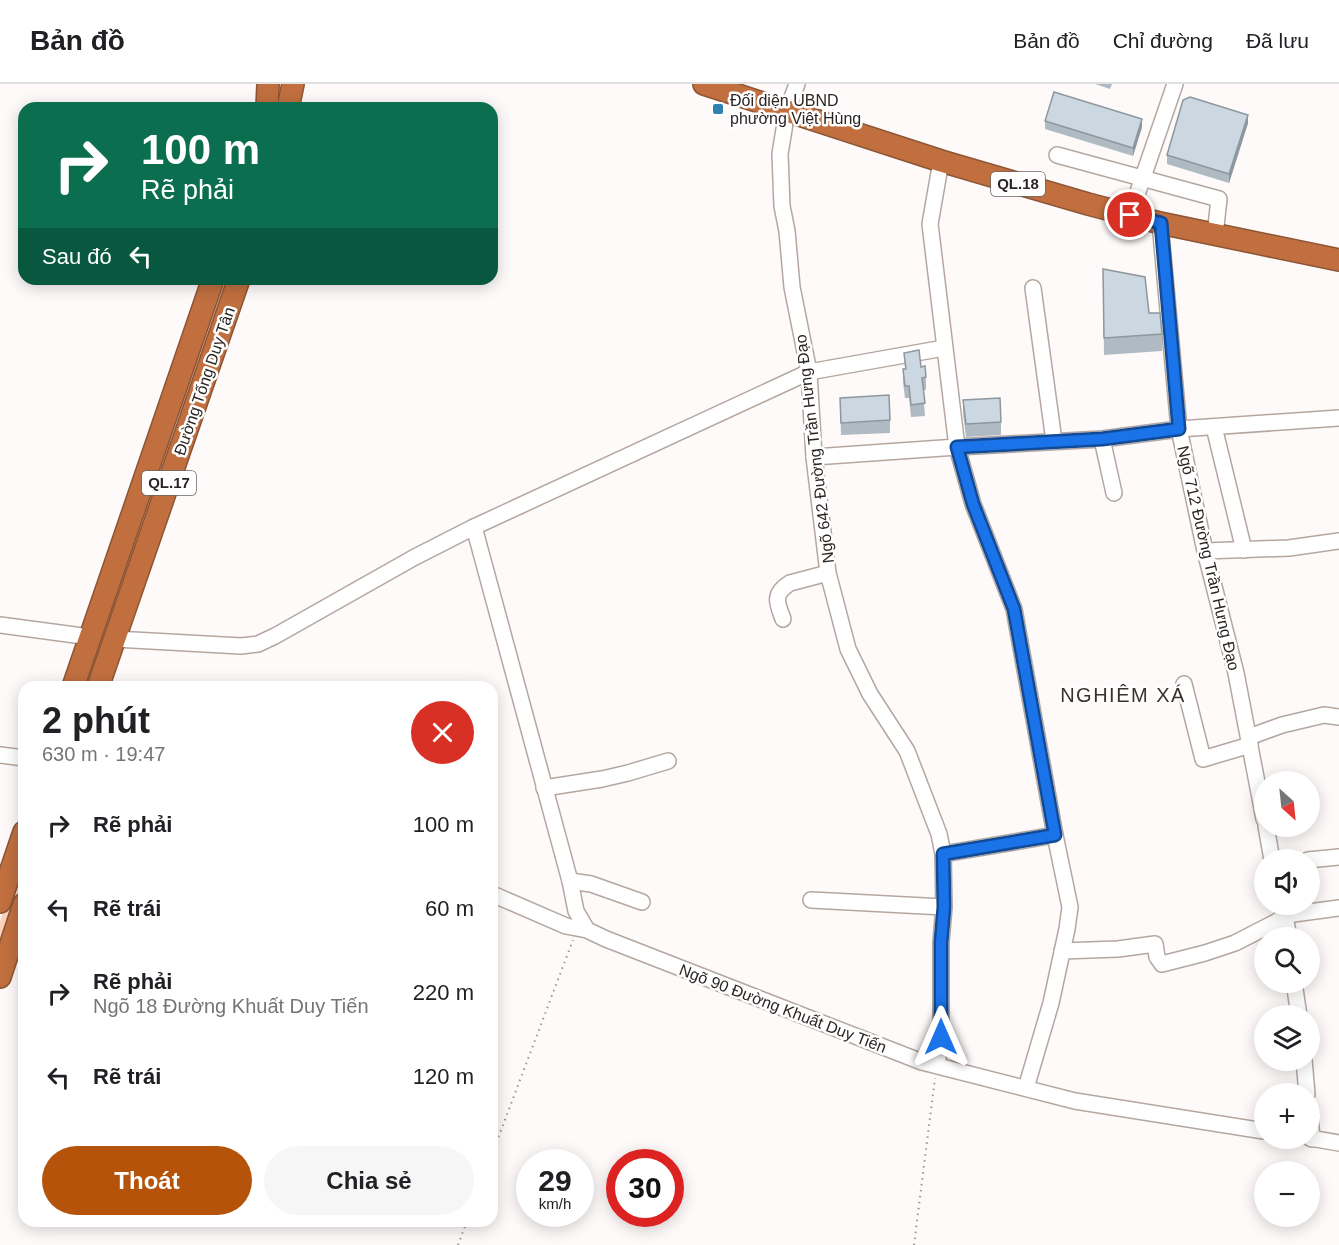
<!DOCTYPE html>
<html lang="vi">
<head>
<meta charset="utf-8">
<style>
	body { margin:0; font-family:Helvetica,sans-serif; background:#f6f6f6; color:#202124; height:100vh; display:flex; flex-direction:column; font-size:22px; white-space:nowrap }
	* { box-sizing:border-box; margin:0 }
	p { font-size:20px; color:#757577 }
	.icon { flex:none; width:33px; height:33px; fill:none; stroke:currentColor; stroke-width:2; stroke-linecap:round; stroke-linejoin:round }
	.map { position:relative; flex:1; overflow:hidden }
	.side { position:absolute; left:18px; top:597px; width:480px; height:546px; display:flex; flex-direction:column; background:#fff; border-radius:18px; box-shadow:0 3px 15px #0003 }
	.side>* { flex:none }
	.guide { position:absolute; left:18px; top:18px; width:480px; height:183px; border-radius:18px; box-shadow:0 3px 15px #0003; background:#0b6e4f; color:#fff; overflow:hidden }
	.needle { width:39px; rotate:153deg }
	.buttons { position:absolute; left:1254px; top:687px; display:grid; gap:12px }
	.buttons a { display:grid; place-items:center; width:66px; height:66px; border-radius:50%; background:#fff; box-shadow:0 3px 15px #0003; font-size:30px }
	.speed { position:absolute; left:516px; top:1065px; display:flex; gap:12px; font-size:30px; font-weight:700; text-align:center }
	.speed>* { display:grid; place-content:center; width:78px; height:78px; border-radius:50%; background:#fff; box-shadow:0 3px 15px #0003; line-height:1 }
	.speed small { font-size:15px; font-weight:400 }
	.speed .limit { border:9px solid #d22; background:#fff; color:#111 }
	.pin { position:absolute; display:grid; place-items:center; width:51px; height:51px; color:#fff; margin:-26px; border:3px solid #fff; border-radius:50%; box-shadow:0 2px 6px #0007 }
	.me { position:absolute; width:66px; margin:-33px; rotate:0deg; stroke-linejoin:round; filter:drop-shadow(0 0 4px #0008) }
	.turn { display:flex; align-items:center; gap:21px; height:126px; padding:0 24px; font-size:27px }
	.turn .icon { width:78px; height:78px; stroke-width:2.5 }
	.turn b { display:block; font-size:42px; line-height:51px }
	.then { display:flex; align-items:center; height:57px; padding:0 24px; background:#0003; gap:12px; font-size:22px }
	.round { display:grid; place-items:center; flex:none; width:63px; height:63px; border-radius:32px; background:#f6f6f6 }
	.overview { display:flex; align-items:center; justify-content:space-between; height:102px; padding:0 24px }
	h1 { font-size:36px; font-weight:600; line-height:45px }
	.primary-button { display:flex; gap:12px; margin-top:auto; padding:12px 24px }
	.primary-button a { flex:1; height:69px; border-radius:36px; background:#b45309; color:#fff; font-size:24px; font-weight:600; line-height:69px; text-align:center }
	.primary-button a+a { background:#f6f6f6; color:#202124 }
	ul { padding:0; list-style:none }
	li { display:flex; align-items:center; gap:18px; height:84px; padding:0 24px }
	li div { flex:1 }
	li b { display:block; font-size:22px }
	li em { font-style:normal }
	header { display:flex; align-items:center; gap:36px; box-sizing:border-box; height:84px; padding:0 30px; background:#fff; border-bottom:2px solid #e0e0e0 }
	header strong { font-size:28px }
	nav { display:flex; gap:33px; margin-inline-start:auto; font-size:21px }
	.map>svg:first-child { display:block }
</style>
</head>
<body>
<header>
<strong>Bản đồ</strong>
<nav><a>Bản đồ</a><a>Chỉ đường</a><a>Đã lưu</a></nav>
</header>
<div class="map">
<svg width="1339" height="1161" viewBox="0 0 1339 1161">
	<rect width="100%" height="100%" fill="#fdfaf9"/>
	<g fill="#fcd0b9">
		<polygon points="220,195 230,195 186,326 180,329 176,326"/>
		<polygon points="167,357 171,357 175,360 92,603 81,603"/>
		<polygon points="21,781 24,781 24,803 0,873 0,837 17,786"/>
	</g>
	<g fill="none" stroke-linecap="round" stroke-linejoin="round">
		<defs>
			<g id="minor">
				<polyline points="797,0 787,27 780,70 782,122 787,147 792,203 809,288 814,373 828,489 848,565 870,610 907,667 939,750 943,770 944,823 941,858 941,953 937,981"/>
				<polyline points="1057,71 1219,115 1215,151"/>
				<polyline points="941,77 930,140 957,363 973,420 1014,525 1055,751 1070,823 1067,845 1051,919 1026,1004"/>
				<polyline points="1130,131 1175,0"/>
				<polyline points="1160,139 1179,345 1205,467 1236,589 1264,735"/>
				<polyline points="1033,204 1054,357"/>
				<polyline points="1214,343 1244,466"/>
				<polyline points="1102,355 1114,409"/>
				<polyline points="814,373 957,363 1102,355 1179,345 1339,334"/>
				<polyline points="474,443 570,797 576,827 587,846"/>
				<polyline points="1205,467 1289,464 1339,457"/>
				<path d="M783,535C777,519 772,510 790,499L828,489"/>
				<polyline points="0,541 90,553"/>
				<polyline points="115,555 241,562 258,560 275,552 415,473 474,443 809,288 944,264"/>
				<polyline points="1184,600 1203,675 1250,661"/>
				<polyline points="1249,653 1282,641 1324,631 1339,633"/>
				<polyline points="0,671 24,674"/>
				<polyline points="544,704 602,695 628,689 668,677"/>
				<polyline points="1266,742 1272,776"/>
				<polyline points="943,770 1055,751"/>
				<polyline points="1308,776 1339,773"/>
				<polyline points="570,797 591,800 642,818"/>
				<polyline points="492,810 566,842 587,846 606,855 922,978 1075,1017 1264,1047"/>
				<polyline points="811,816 944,823"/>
				<polyline points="1283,820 1289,854"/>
				<polyline points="1062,867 1118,865 1155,860 1157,873 1162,880 1205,869 1235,859 1276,838 1286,831 1339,824"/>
				<polyline points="1294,898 1299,932"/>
				<polyline points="1304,976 1307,1010"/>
				<polyline points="1310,1032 1312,1055"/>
				<polyline points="1310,1054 1339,1059"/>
			</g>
			<g id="highway">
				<polyline points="704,0 941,77 1088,120 1160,139 1339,176"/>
				<polyline points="267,24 268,0"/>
				<polyline points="288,24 293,0"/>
				<polyline points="73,603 213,195"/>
				<polyline points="98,603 239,195"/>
				<polyline points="0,818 24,748"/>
				<polyline points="0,893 24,820"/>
			</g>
		</defs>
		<use href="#minor" stroke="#b5a7a0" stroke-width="18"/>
		<use href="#highway" stroke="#8c5535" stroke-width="24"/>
		<g stroke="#9a9694" stroke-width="2" stroke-dasharray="1.5 4.5" stroke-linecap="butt">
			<polyline points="492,1070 573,856"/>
			<polyline points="458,1161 467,1137"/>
			<polyline points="914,1161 935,994"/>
		</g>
		<use href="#minor" stroke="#fff" stroke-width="15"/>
		<use href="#highway" stroke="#c16f3f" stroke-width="21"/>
	</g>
	<g fill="#afbac2">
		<polygon points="1095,0 1112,0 1110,5"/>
		<polygon points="1045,37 1142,43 1133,72 1045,45"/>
		<polygon points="1248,39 1229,99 1167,80 1167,71"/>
		<polygon points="1103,185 1149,229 1162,250 1162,267 1104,271"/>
		<polygon points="904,269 921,283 926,293 926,306 923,306 925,332 911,333 909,314 905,314 903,298 903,285 905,285"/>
		<polygon points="840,314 890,336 890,349 841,351"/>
		<polygon points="963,316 1001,338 1001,351 966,353 963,329"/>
	</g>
	<g fill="#8e979e">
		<polygon points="1248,31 1248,39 1229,99 1229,90"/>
		<polygon points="1142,35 1142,43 1133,72 1133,64"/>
	</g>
	<g fill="#cbd8e1" stroke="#8e979e" stroke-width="1.5">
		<polygon points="1054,8 1142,35 1133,64 1045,37"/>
		<polygon points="1190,13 1248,31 1229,90 1167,71 1183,16"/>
		<polygon points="1103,185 1145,193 1149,229 1160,229 1162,250 1104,254"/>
		<polygon points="919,266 921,283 925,282 926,293 922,294 925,319 911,321 909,302 905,302 903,285 906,285 904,269"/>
		<polygon points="889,311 890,336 841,339 840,314"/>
		<polygon points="1000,314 1001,338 966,340 963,316"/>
	</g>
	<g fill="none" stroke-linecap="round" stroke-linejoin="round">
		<defs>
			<polyline id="route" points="941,953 941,858 944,823 943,770 1055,751 1014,525 973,420 957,363 1102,355 1179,345 1161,139 1130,131"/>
		</defs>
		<use href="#route" stroke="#114b97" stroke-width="15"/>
		<use href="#route" stroke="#1a73e8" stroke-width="10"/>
	</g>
	<rect fill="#2d82b2" stroke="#fff" stroke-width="2" x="712" y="19" width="12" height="12" rx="3"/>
	<g text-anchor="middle" stroke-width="5" stroke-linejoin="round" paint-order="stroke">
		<g fill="#fff" stroke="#6a6664" stroke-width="1.5">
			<rect x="991" y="88" width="54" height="24" rx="4.5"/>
			<rect x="142" y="387" width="54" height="24" rx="4.5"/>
		</g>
		<g font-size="15" font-weight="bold" fill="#2a2522">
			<text x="1018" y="105">QL.18</text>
			<text x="169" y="404">QL.17</text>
		</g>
		<g font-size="16" fill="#2a2522" stroke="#fff" text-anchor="start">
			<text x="730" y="22">Đối diện UBND<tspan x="730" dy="18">phường Việt Hùng</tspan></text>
		</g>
		<g font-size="16" fill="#2a2522" stroke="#fff">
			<text transform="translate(204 297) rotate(-71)" y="6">Đường Tống Duy Tân</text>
			<text transform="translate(814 365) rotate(-97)" y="6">Ngõ 642 Đường Trần Hưng Đạo</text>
			<text transform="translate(1209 474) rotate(77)" y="6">Ngõ 712 Đường Trần Hưng Đạo</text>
			<text transform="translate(783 924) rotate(21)" y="6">Ngõ 90 Đường Khuất Duy Tiến</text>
		</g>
		<g font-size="20" letter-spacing="1.5" fill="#3c312b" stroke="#fff">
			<text x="1123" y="618">NGHIÊM XÁ</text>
		</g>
	</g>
</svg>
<div class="buttons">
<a><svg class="needle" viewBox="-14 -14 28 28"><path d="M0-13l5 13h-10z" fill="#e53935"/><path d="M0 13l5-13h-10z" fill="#757577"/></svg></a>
<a><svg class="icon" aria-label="sound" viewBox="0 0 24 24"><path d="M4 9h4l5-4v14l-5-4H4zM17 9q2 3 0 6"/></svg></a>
<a><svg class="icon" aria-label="search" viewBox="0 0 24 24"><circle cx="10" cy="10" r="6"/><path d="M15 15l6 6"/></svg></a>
<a><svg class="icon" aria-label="layers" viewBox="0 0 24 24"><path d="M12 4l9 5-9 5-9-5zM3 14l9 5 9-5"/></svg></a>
<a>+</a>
<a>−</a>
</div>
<div class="speed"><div>29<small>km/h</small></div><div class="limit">30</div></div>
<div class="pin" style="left:1130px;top:131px;background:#d93025"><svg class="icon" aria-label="arrive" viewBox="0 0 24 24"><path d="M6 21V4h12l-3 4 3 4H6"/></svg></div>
<svg class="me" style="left:941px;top:953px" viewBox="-20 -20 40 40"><path d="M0-17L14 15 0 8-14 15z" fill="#1a73e8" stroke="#fff" stroke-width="4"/></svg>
<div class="guide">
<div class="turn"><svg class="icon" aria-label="right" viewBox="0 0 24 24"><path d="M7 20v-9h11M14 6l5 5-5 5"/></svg><div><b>100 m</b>Rẽ phải</div></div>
<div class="then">Sau đó<svg class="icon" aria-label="left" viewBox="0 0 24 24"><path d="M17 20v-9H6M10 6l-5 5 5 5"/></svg></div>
</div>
<section class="side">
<div class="overview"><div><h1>2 phút</h1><p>630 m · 19:47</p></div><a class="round" style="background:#d93025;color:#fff"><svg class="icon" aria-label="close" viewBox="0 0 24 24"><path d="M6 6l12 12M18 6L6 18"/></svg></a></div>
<ul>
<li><svg class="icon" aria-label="right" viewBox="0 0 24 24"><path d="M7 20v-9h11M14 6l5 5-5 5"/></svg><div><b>Rẽ phải</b></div><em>100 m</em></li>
<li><svg class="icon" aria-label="left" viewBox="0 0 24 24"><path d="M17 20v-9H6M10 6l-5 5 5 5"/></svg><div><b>Rẽ trái</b></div><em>60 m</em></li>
<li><svg class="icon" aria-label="right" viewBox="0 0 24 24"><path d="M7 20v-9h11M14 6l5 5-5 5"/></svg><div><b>Rẽ phải</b><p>Ngõ 18 Đường Khuất Duy Tiến</p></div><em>220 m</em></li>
<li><svg class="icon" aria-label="left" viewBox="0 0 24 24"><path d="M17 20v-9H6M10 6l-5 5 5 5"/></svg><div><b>Rẽ trái</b></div><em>120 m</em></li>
</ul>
<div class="primary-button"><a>Thoát</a><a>Chia sẻ</a></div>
</section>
</div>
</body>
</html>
